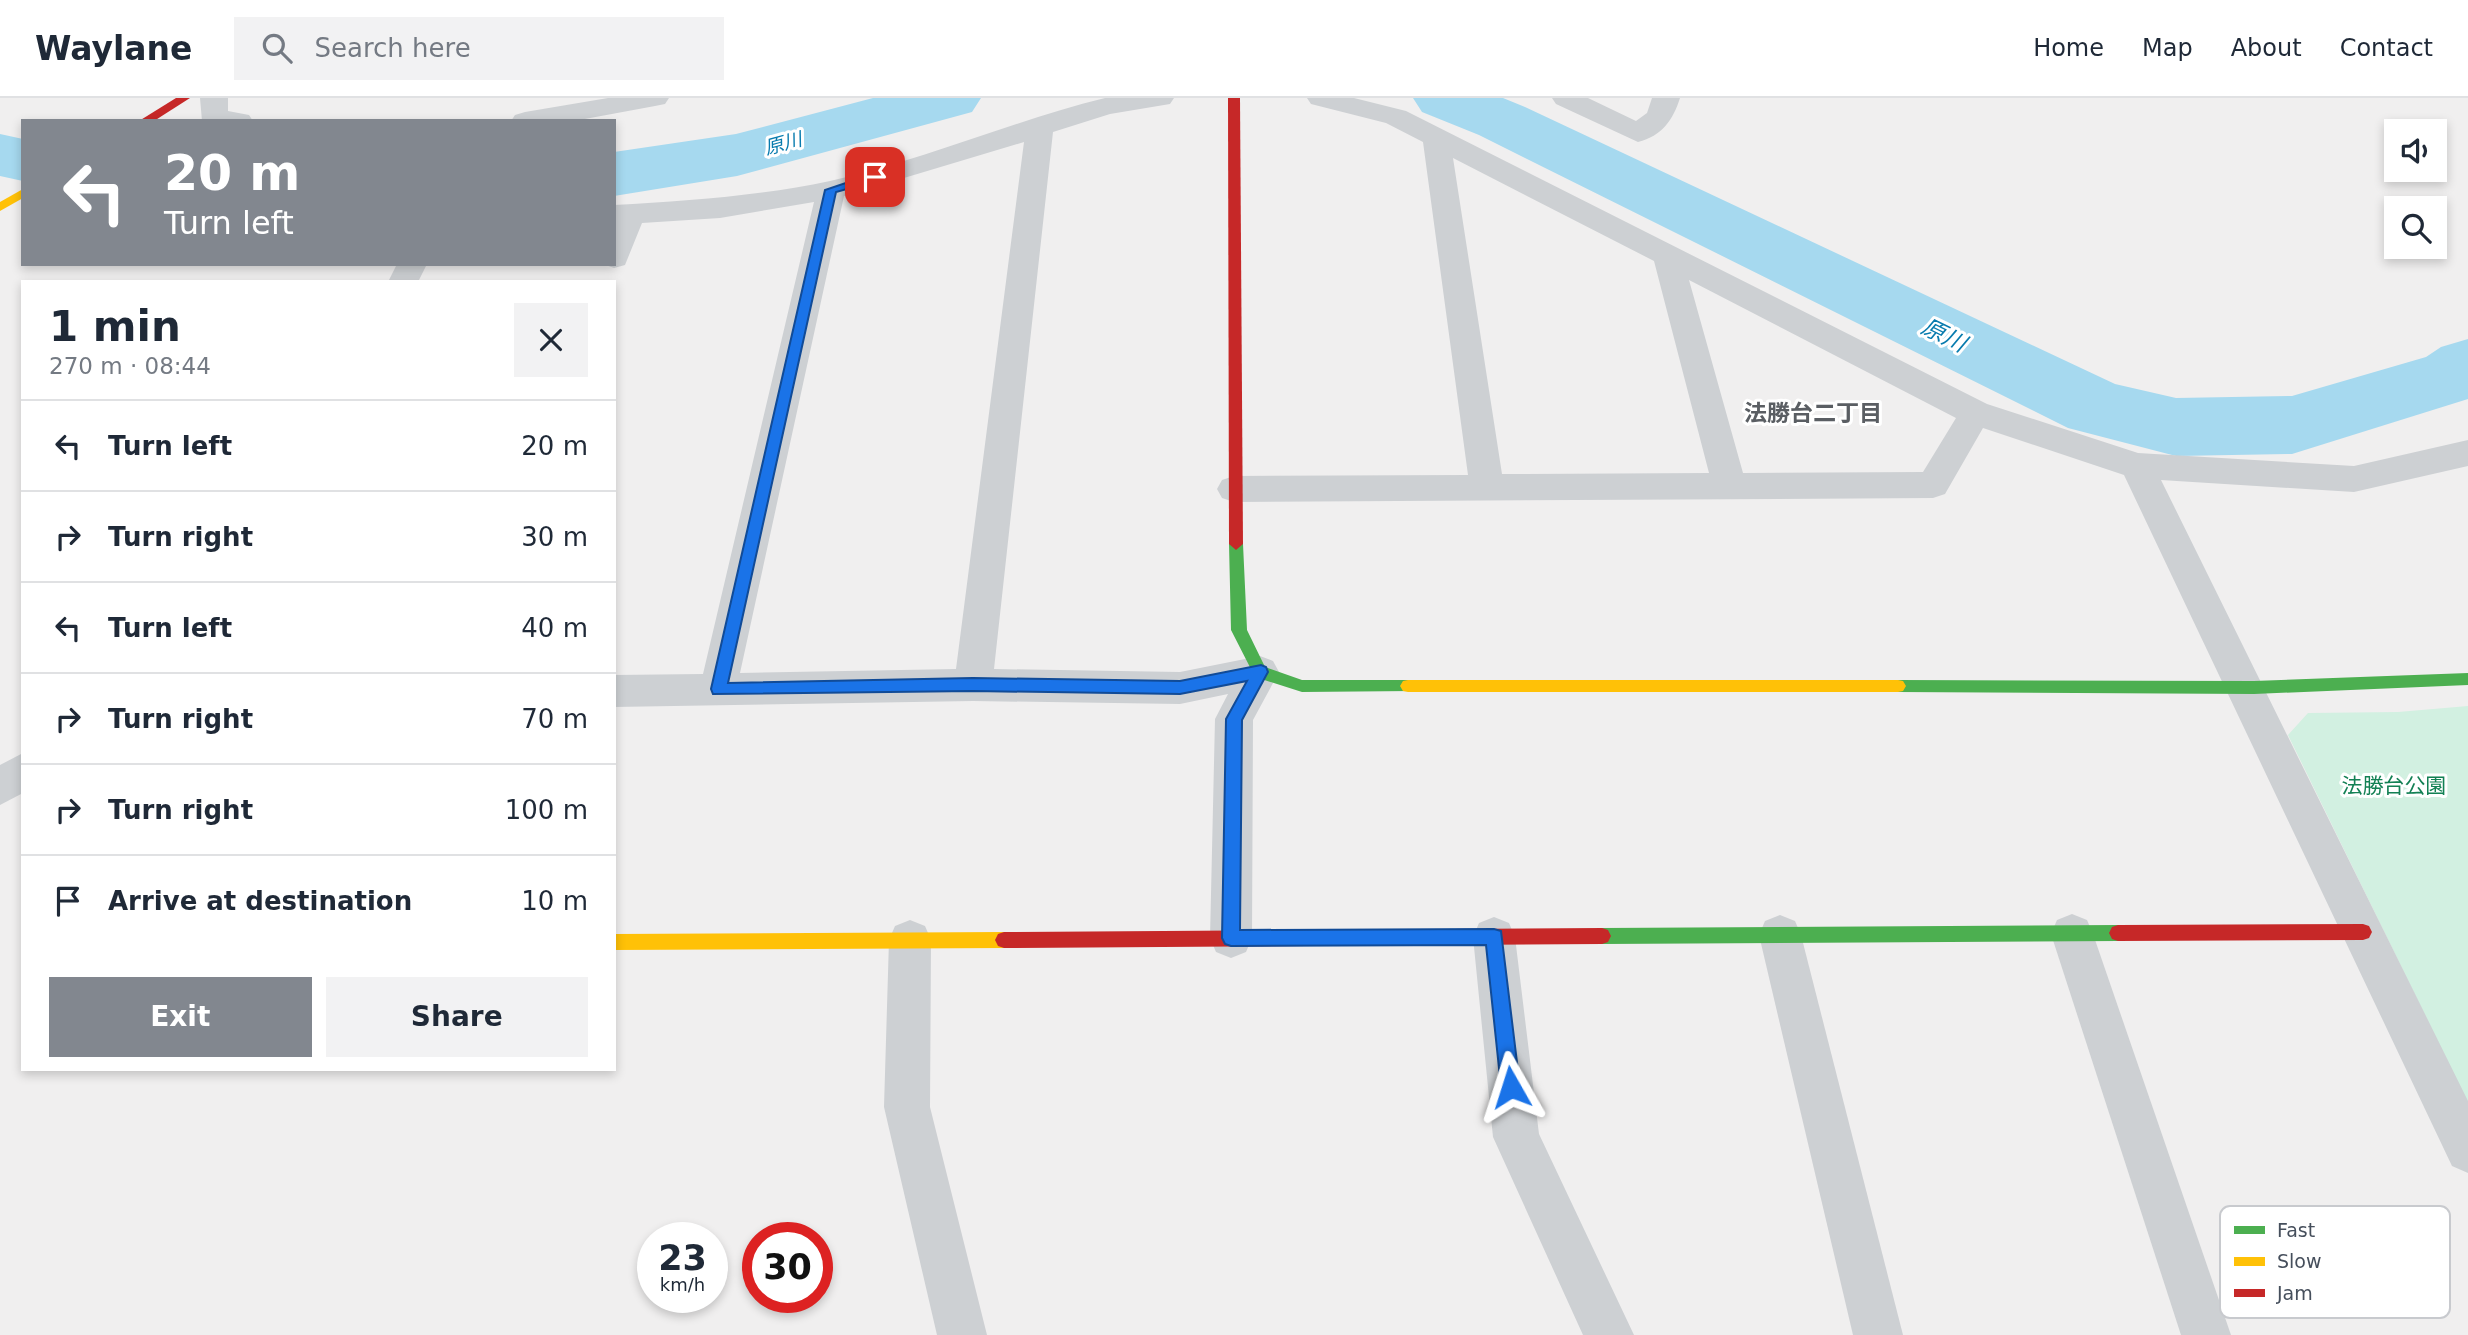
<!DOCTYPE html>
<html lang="en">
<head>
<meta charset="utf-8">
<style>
	body { margin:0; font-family:"DejaVu Sans","Noto Sans JP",sans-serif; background:#f2f2f3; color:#1f2937; height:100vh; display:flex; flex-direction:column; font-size:26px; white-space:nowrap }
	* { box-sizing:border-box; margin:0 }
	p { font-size:23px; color:#747a83 }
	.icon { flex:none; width:38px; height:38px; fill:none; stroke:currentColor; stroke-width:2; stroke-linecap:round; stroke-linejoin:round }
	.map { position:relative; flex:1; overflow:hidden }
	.panel { position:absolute; left:21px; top:182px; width:595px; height:791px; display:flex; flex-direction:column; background:#fff; border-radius:0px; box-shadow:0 4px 10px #0003 }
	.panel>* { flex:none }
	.guide { position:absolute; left:21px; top:21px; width:595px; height:147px; border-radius:0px; box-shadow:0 4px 10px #0003; background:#82878f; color:#fff; overflow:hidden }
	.tools { position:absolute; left:2384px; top:21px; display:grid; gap:14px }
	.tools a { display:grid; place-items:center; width:63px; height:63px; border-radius:0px; background:#fff; box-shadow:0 4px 10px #0003; font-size:35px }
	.speed { position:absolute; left:637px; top:1124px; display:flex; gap:14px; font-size:35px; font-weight:700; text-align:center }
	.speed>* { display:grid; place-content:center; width:91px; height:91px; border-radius:50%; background:#fff; box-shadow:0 4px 10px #0003; line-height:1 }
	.speed small { font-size:18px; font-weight:400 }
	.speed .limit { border:10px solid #d22; background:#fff; color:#111 }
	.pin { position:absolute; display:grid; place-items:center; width:60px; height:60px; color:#fff; margin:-30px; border-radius:14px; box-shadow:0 4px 10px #0006 }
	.me { position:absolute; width:77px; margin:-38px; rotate:354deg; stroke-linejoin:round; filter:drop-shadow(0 0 5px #0008) }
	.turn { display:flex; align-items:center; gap:24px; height:147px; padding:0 28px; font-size:32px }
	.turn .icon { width:91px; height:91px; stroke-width:2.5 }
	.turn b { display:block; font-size:49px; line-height:60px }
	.round { display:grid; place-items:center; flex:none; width:74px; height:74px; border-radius:0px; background:#f2f2f3 }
	.summary { display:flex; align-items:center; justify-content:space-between; height:119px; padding:0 28px }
	h1 { font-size:42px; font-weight:700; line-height:52px }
	.primary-button { display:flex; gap:14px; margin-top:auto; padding:14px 28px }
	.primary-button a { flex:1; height:80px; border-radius:0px; background:#82878f; color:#fff; font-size:28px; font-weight:700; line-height:80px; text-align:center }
	.primary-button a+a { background:#f2f2f3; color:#1f2937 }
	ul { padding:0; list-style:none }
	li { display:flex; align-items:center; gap:21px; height:91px; padding:0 28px; border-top:2px solid #e0e1e3 }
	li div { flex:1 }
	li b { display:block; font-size:26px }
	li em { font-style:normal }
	header { display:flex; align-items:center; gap:42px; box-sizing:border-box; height:98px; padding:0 35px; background:#fff; border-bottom:2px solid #e0e1e3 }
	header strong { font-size:33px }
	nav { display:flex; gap:38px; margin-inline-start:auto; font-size:24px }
	.search { width:490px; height:63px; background:#f2f2f3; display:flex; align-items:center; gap:18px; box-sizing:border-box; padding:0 24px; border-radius:0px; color:#747a83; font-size:26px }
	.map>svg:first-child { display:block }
</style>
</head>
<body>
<header>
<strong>Waylane</strong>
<div class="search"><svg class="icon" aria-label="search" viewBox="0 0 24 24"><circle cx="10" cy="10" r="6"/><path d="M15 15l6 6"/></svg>Search here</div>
<nav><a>Home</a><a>Map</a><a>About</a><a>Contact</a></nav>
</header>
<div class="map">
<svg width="2468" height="1237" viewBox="0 0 2468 1237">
	<rect width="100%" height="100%" fill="#f0efef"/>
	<polygon fill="#d2f0e1" points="2468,608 2468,1005 2288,637 2308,615 2398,614"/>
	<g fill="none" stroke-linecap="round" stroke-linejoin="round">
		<g fill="#a6d9ef" fill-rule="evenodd">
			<polygon points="873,0 981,0 972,14 737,78 614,98 614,54 736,36"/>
			<polygon points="1413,0 1503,0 1525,9 2115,286 2176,300 2292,298 2426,259 2441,249 2468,241 2468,301 2292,356 2176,358 2068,330 1479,37 1422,14"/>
			<polygon points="0,36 23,41 23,83 0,78"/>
		</g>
		<g fill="#cdd0d3" fill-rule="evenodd">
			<polygon points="200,0 228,0 228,13 249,17 253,23 202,23"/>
			<polygon points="608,0 669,0 665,6 655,8 574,23 511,23 515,17 525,14"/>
			<path d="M1105,0H1174L1170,6L1110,16L1053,34L994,571L1180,574L1260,558L1273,563L1279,574L1253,622L1252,840L1246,854L1231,860L1216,854L1210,840L1215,621L1228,596L1180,606L973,603L614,609V577L703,576L814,104L720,120L642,125L625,167L614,170L603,166H614V107C687,103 759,98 830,83C924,62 1012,23 1105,0ZM1024,44L956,571L740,575L844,98Z"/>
			<path d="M1307,0H1354L1406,13L1987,306L2138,355L2354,368L2468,342V368L2354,394L2161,382L2468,1003V1075L2452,1068L2124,377L1983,330L1945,396L1933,400L1234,404L1222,400L1217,391L1222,382L1234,378L1468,377L1423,44L1386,25L1311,6ZM1453,60L1654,163L1709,375L1502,376ZM1689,182L1956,320L1923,374L1743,375Z"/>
			<path d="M1552,0H1588L1636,23L1647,15L1652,0H1680C1673,22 1662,38 1638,44L1556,6Z"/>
			<polygon points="397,166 427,166 418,184 388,184"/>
			<polygon points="23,655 23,695 0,707 0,667"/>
			<polygon points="2072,816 2087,822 2093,836 2231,1237 2181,1237 2051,836 2057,822"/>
			<polygon points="1780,817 1795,823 1801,837 1903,1237 1853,1237 1759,837 1765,823"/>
			<polygon points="1494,819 1509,825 1515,839 1539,1036 1634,1237 1583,1237 1493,1039 1473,839 1479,825"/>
			<polygon points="910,822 925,828 931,842 930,1009 987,1237 937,1237 884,1009 889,842 895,828"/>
		</g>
		<g fill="#4caf50" fill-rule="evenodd">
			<polygon points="1236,440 1243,446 1247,532 1265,569 1302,582 1408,582 1413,583 1416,588 1413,593 1302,594 1255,579 1231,532 1229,446"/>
			<polygon points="2468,575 2468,587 2254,596 1898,594 1893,593 1890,588 1893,583 1898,582 2254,583"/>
			<polygon points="2118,827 2124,829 2127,835 2124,841 2118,843 1602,846 1596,844 1593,838 1596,832 1602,830"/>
		</g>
		<g fill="#ffc107" fill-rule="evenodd">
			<polygon points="23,91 23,100 0,113 0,104"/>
			<polygon points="1408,582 1898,582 1903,583 1906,588 1903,593 1898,594 1408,594 1403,593 1400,588 1403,583"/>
			<polygon points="1004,834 1010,836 1013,842 1010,848 1004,850 614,852 614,836"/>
		</g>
		<g fill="#c62828" fill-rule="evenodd">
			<polygon points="176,0 190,0 154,23 139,23"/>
			<polygon points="1228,0 1240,0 1243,446 1236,452 1229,446"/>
			<polygon points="2363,826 2369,828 2372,834 2369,840 2363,842 2118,843 2112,841 2109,835 2112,829 2118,827"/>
			<polygon points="1602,830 1608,832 1611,838 1608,844 1602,846 1004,850 998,848 995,842 998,836 1004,834"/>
		</g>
	</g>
	<polygon fill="#1a73e8" stroke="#114b97" stroke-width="2" points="875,75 881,79 879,82 836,94 728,585 973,580 1180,583 1261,567 1266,569 1268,574 1242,622 1240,832 1494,831 1501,833 1520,989 1517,996 1511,999 1504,996 1501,989 1486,847 1231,848 1225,846 1222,840 1226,621 1247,583 1180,596 973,593 713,596 711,591 825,92"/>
	<g text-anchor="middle" stroke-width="6" stroke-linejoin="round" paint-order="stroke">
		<g font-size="19" font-style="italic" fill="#077bae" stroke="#fff">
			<text transform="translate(783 45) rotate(-15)" y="7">原川</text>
		</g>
		<g font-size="21" fill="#138054" stroke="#fff">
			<text x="2394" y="695">法勝台公園</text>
		</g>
		<g font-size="23" font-style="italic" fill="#077bae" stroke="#fff">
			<text transform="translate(1944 237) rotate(26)" y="8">原川</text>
		</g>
		<g font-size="23" font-weight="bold" fill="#5a5e63" stroke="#fff">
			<text x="1813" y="323">法勝台二丁目</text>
		</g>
	</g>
	<rect x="2220" y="1108" width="230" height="112" rx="10" fill="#fff" stroke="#c8cace" stroke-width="2"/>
	<rect x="2234" y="1128" width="31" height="8" fill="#4caf50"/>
	<rect x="2234" y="1159" width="31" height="9" fill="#ffc107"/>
	<rect x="2234" y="1191" width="31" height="8" fill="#c62828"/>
	<g font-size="19" fill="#464f5c">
		<text x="2277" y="1139">Fast</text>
		<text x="2277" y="1170">Slow</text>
		<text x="2277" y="1202">Jam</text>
	</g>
</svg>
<div class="tools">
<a><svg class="icon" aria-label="sound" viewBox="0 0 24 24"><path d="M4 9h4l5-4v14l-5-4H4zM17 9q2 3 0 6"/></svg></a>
<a><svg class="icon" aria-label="search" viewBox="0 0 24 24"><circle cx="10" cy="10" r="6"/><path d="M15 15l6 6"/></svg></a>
</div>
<div class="speed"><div>23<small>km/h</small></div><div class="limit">30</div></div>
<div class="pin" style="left:875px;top:79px;background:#d93025"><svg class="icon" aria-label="arrive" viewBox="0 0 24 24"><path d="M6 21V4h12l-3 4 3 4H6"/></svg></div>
<svg class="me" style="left:1511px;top:989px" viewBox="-20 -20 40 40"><path d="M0-17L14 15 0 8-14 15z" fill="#1a73e8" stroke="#fff" stroke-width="4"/></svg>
<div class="guide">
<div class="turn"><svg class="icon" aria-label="left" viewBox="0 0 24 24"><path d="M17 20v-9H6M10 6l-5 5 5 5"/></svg><div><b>20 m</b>Turn left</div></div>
</div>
<section class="panel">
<div class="summary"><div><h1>1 min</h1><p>270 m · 08:44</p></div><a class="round"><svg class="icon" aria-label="close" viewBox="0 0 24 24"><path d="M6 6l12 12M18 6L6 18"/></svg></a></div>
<ul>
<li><svg class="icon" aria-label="left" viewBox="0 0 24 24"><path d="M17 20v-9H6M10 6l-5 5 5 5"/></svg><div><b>Turn left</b></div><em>20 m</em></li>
<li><svg class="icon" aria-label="right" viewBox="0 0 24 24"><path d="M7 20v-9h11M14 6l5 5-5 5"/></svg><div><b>Turn right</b></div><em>30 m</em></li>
<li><svg class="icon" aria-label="left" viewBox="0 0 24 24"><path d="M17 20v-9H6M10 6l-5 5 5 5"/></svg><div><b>Turn left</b></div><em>40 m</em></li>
<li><svg class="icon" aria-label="right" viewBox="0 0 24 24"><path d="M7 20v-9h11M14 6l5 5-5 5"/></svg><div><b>Turn right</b></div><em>70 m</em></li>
<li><svg class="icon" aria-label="right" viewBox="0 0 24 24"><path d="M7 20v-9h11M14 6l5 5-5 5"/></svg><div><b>Turn right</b></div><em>100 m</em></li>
<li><svg class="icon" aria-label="arrive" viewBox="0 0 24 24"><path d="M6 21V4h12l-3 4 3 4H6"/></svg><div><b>Arrive at destination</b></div><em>10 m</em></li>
</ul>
<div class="primary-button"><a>Exit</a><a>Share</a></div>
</section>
</div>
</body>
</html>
